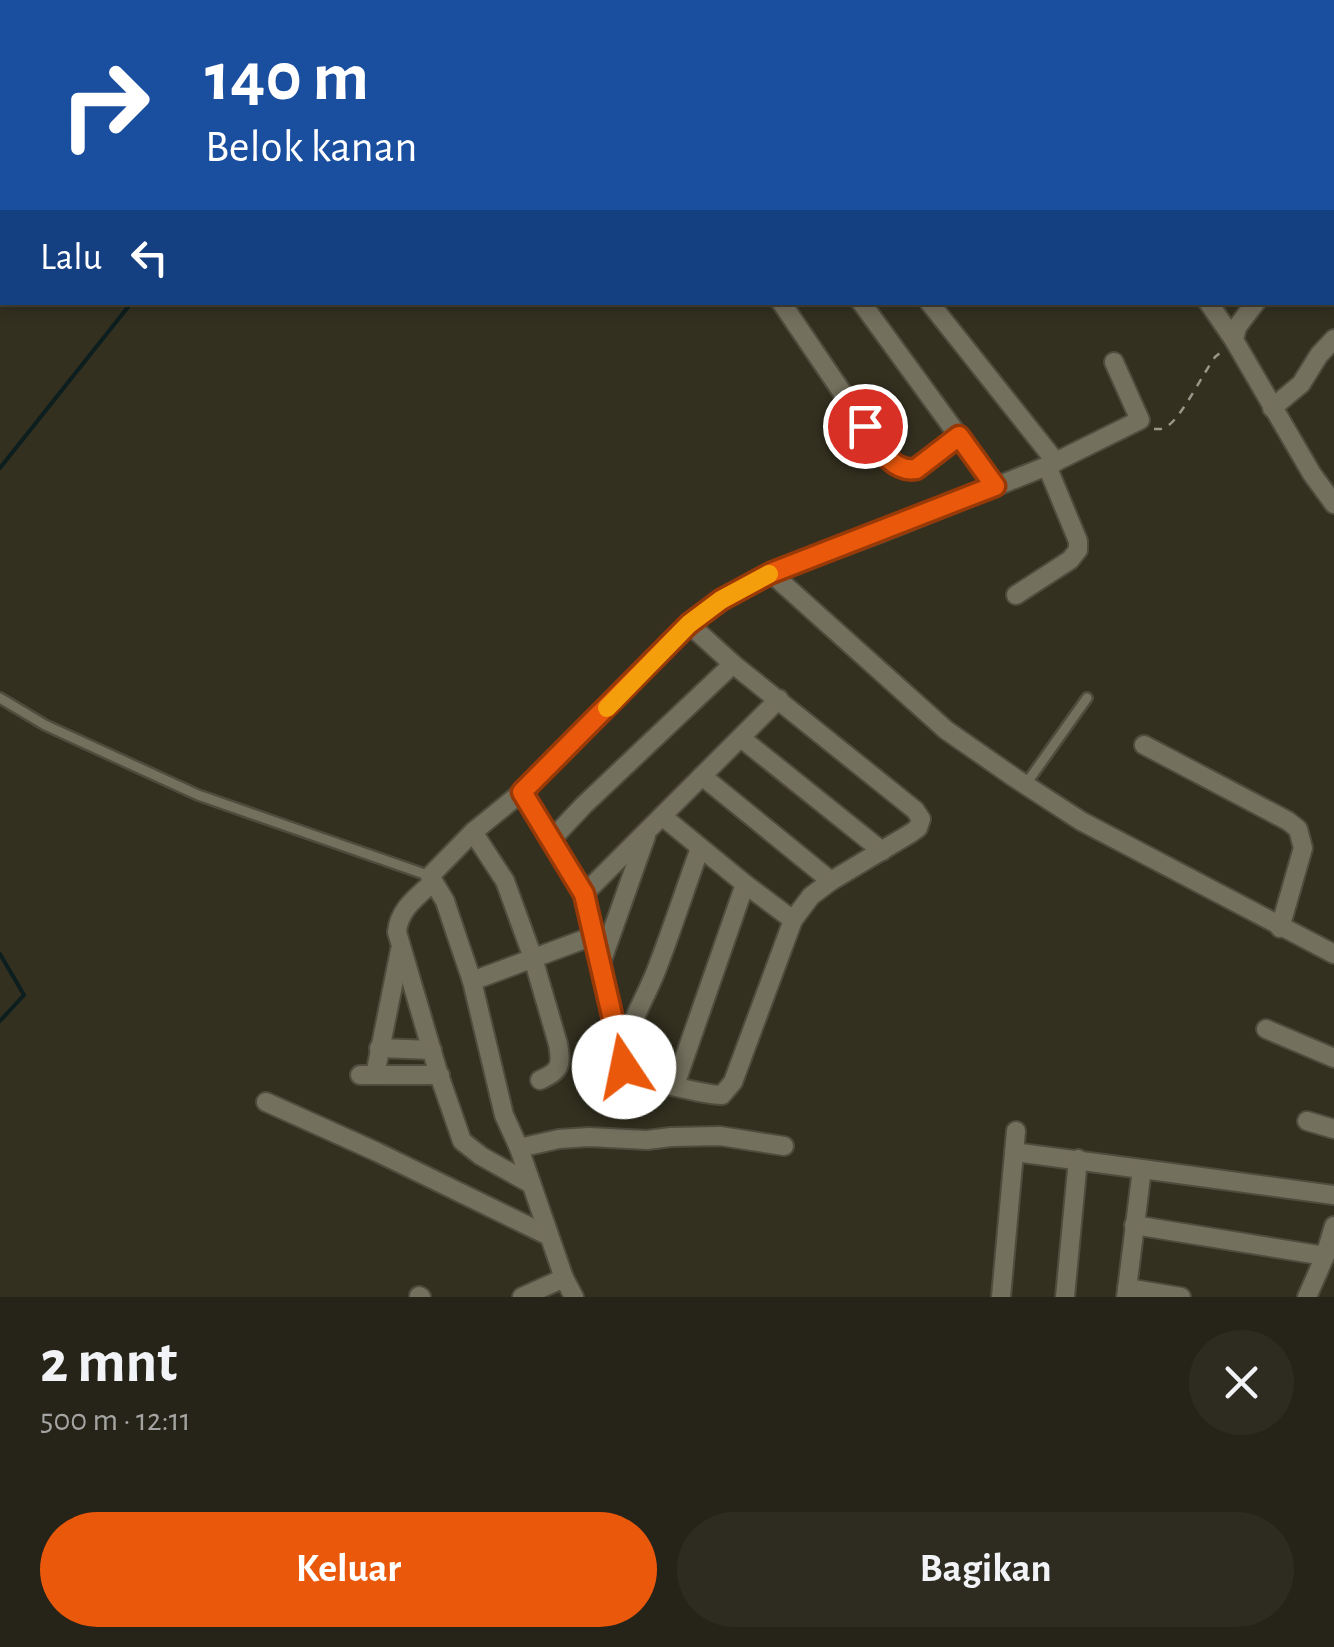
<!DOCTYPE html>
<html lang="id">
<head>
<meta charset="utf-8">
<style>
	body { margin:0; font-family:"Alegreya Sans",sans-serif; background:#2e2c21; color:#f1f3f6; height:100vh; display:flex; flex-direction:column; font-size:38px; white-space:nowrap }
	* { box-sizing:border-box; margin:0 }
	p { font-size:32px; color:#a4a4a2 }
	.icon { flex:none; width:55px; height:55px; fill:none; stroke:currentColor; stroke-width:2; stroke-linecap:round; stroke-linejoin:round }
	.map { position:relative; height:1297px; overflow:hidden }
	.details { display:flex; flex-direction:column; background:#262418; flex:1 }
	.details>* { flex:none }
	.top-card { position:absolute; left:0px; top:0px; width:1335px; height:305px; box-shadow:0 5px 15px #0003,0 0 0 2px #424137; background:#1a4fa0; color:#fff; overflow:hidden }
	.pin { position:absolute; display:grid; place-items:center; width:85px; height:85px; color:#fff; margin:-42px; border:5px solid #fff; border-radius:50%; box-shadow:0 2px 10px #0007 }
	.me { position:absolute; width:110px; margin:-55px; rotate:349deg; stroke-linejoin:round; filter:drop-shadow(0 0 8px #0008) }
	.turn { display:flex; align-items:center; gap:35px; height:210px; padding:0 40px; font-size:45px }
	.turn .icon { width:130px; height:130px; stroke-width:2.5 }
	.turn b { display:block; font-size:70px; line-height:85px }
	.then { display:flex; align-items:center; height:95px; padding:0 40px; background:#0003; gap:20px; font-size:38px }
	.round { display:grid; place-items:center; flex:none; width:105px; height:105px; border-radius:52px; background:#2e2c21 }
	.headline { display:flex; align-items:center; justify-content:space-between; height:170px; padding:0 40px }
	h1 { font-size:60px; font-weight:600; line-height:75px }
	.cta { display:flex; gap:20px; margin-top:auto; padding:20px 40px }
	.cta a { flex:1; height:115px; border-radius:60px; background:#ea580c; color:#fff; font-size:40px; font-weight:600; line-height:115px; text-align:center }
	.cta a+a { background:#2e2c21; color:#f1f3f6 }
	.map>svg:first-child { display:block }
</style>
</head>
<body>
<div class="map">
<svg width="1334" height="1297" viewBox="0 0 1334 1297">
	<rect width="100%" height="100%" fill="#333020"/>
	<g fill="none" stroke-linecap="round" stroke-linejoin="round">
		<g stroke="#0d1e1e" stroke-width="4">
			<polyline points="477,2 480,0"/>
			<polyline points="0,468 132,302"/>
			<polyline points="0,954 24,995 0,1021"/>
		</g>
		<defs>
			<g id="service">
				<polyline points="0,698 45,725 198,795 430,876"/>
				<polyline points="1026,784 1087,698"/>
			</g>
			<g id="minor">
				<polyline points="204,0 208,2"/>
				<polyline points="625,0 627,2"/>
				<polyline points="696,0 698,2"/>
				<polyline points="768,0 770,2"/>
				<polyline points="841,0 843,2"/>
				<polyline points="970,0 971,2"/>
				<polyline points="990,0 992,2"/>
				<polyline points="11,2 12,0"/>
				<polyline points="595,2 599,0"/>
				<polyline points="921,2 924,0"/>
				<polyline points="0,26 2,21"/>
				<polyline points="0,215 2,217"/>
				<polyline points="1332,217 1334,216"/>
				<path d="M781,302L886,457C896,464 903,473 916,469L959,436"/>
				<polyline points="861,302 995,486"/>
				<polyline points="929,302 1056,462"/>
				<polyline points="1208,302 1234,340"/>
				<polyline points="1256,302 1237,327 1234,340 1312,474 1334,504"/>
				<polyline points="1272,408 1301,384 1319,355 1334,339"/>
				<polyline points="771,573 946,730 1015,778 1081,821 1334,954"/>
				<polyline points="1016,595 1070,560 1078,550 1078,541 1047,466"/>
				<polyline points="689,624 721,600 771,573 880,533 1047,466 1140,420 1114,362"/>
				<polyline points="741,738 882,851"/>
				<polyline points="1144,745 1288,821 1298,829 1303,848 1280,928"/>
				<polyline points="702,776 831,881"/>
				<path d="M473,832L505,881L533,958L558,1044C562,1066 560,1071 540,1080"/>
				<polyline points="551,840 584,805 733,664"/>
				<path d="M700,848C685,889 672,930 656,971C646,997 630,1022 623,1049C621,1056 622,1065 627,1071C633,1079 709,1095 722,1095L733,1082L793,920"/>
				<path d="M433,882C417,897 399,909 397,932L438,1072L462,1141L481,1156L531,1184"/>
				<polyline points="584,894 779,699"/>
				<polyline points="599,955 622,1052"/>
				<polyline points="601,963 646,836"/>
				<polyline points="472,981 593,936 584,894 522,792"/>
				<polyline points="1266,1029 1334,1058"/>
				<polyline points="379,1048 432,1050"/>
				<polyline points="360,1075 440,1075"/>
				<polyline points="375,1075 400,950"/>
				<polyline points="675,1085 745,884"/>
				<polyline points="266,1102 377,1152 549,1236"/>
				<polyline points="1307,1121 1334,1129"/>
				<polyline points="519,1148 559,1139 589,1137 647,1140 671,1137 720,1136 784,1146"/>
				<polyline points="1014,1152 1142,1169"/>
				<polyline points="1134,1225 1325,1256"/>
				<polyline points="1127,1288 1181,1297"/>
				<polyline points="419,1296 421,1297"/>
				<polyline points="522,1297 564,1278"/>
				<polyline points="574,1297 564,1278 519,1148 504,1115 472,981 456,934 445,901 430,876 473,832 522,792 689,624 733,664 915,810 921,819 918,828 911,833 831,881 811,896 793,920 745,884 662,816"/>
				<polyline points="1001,1297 1016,1131"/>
				<polyline points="1065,1297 1078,1159"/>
				<polyline points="1126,1297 1142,1169 1334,1195"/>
				<polyline points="1307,1297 1325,1256 1334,1226"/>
			</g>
		</defs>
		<use href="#service" stroke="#4f4c3e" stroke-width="14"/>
		<use href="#minor" stroke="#4f4c3e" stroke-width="22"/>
		<path stroke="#99968a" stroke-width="2.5" stroke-dasharray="8 8" stroke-linecap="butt" d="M1154,429C1161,429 1163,430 1169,425C1183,414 1203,374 1215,357L1221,352"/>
		<use href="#service" stroke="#74705e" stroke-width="9"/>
		<use href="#minor" stroke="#74705e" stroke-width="18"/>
	</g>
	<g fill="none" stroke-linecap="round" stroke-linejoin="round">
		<defs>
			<path id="route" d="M624,1067L584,894L522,792L689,624L721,600L771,573L995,486L959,436L916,469C891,473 877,444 865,426"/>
		</defs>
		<use href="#route" stroke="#983908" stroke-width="25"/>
		<use href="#route" stroke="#ea580c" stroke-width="18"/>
		<polyline stroke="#f59e0b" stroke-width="18" points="607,708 689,624 721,600 769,574"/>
	</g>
</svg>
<div class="pin" style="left:865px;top:426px;background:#d93025"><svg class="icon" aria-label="arrive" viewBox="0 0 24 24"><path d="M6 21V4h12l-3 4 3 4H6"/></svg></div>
<svg class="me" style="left:624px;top:1067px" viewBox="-20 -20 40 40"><circle r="19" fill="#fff"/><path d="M0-13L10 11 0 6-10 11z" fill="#ea580c"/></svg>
<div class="top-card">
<div class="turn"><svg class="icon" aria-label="right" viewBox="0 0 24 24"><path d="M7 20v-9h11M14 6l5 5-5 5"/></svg><div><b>140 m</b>Belok kanan</div></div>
<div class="then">Lalu<svg class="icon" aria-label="left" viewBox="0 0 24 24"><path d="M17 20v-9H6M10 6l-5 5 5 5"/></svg></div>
</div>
</div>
<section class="details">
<div class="headline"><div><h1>2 mnt</h1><p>500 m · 12:11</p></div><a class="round"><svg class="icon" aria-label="close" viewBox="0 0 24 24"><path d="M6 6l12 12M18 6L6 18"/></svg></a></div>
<div class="cta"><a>Keluar</a><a>Bagikan</a></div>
</section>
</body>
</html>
